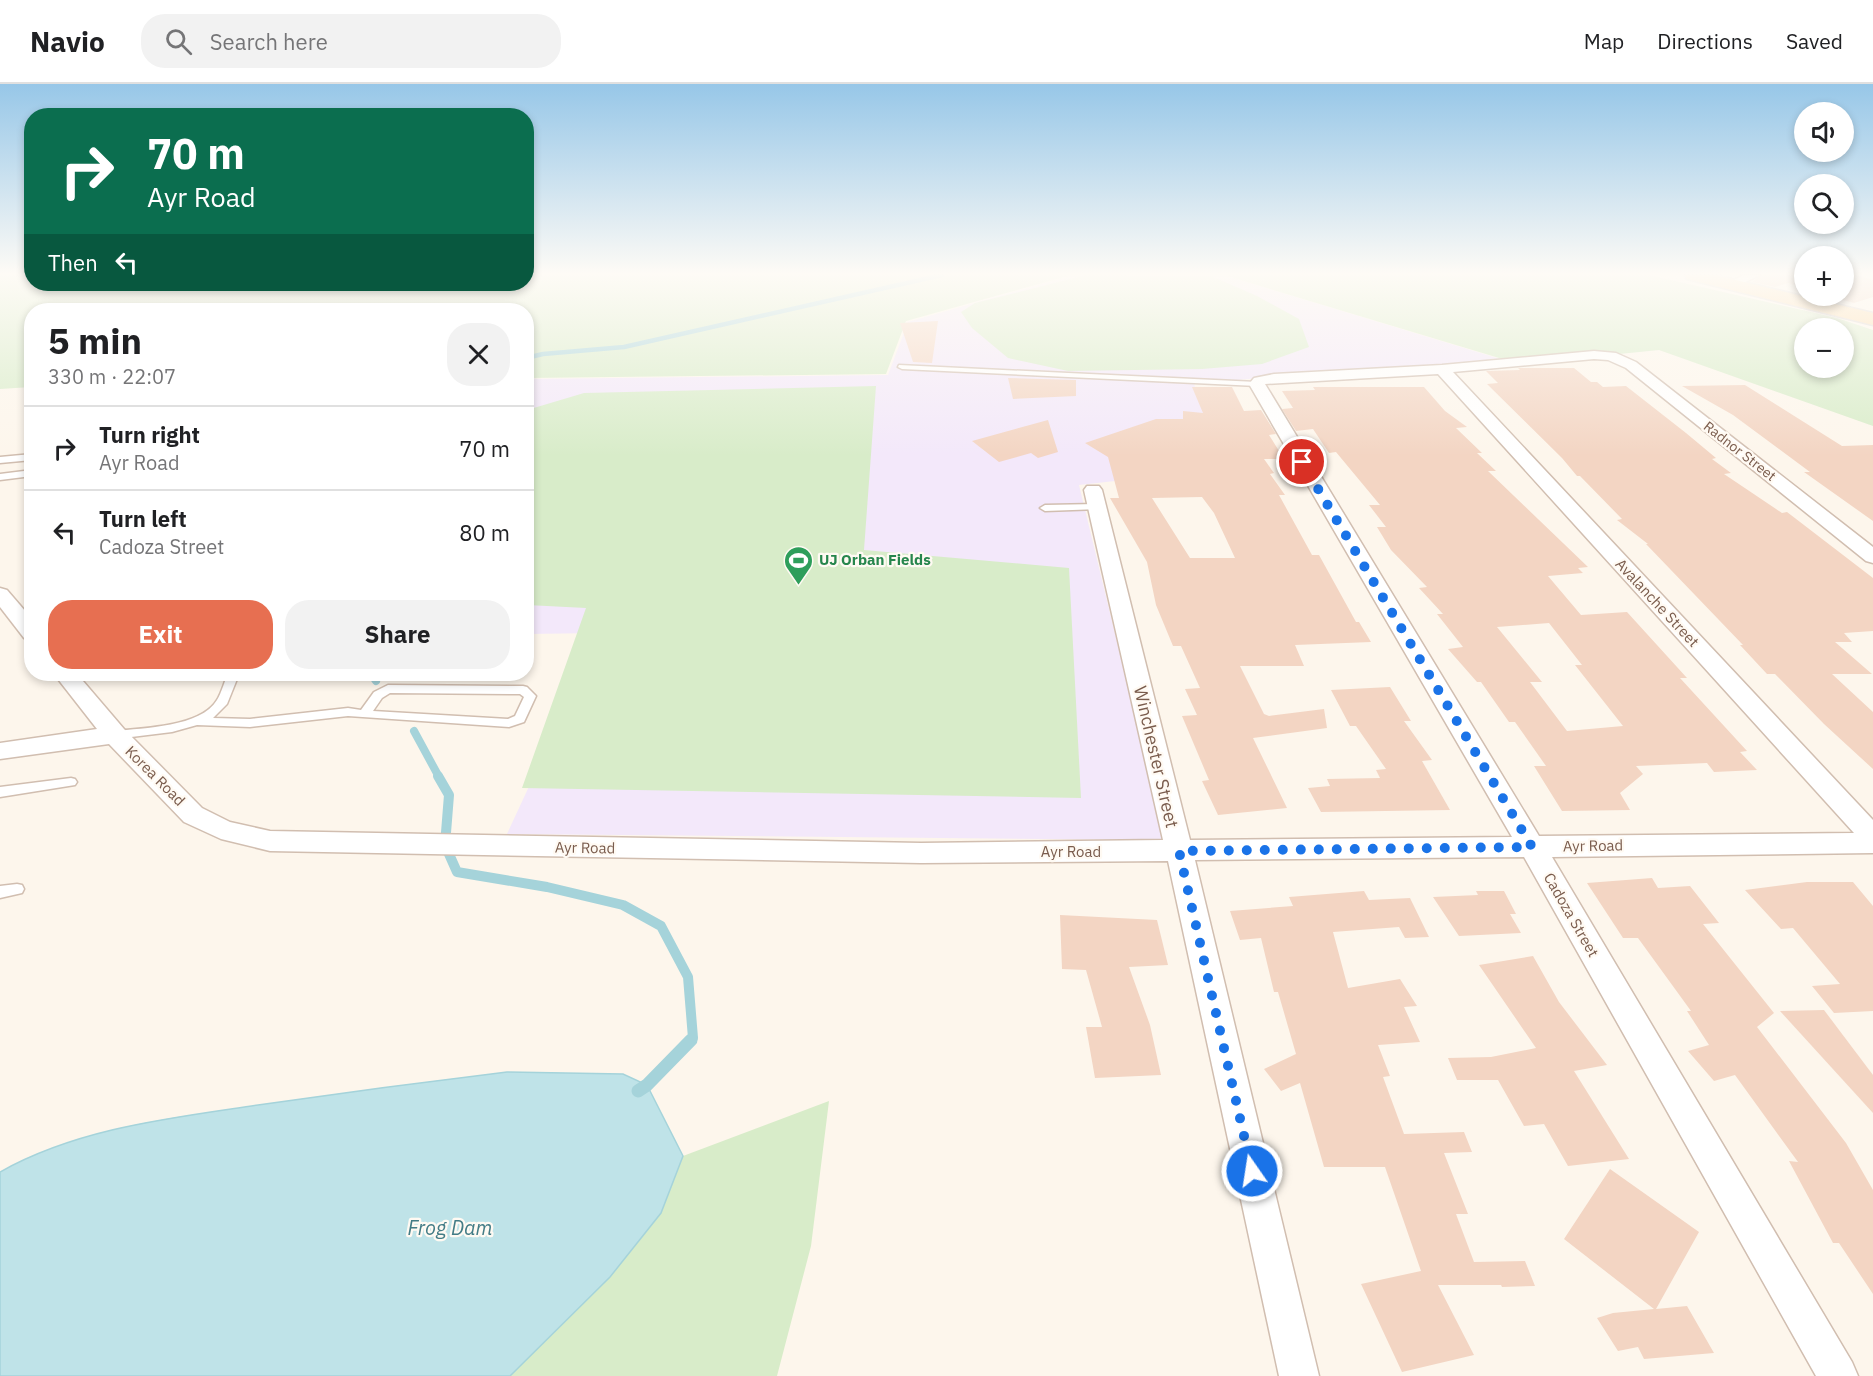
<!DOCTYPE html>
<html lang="en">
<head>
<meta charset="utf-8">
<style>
	body { margin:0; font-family:"IBM Plex Sans",sans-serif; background:#f2f2f2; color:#202124; height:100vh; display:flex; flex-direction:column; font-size:22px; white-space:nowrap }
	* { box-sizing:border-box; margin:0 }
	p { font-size:20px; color:#757577 }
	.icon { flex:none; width:33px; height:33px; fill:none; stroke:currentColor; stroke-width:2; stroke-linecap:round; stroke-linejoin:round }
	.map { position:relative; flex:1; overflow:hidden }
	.side { position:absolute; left:24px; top:219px; width:510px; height:378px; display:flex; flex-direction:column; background:#fff; border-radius:24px; box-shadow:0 3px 9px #0003 }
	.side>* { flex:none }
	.hud { position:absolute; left:24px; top:24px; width:510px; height:183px; border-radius:24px; box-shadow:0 3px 9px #0003; background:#0b6e4f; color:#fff; overflow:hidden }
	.controls { position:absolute; left:1794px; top:18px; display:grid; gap:12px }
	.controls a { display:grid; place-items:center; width:60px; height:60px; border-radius:50%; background:#fff; box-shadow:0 3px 9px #0003; font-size:30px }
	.pin { position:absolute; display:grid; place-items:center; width:51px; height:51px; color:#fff; margin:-26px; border:3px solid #fff; border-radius:50%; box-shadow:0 2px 6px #0007 }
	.me { position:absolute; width:66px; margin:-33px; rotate:347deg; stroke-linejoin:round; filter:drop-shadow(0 0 4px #0008) }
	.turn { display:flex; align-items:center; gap:21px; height:126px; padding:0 24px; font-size:27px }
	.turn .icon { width:78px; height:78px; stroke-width:2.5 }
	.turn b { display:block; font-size:42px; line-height:51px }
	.then { display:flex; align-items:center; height:57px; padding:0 24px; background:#0003; gap:12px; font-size:22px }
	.round { display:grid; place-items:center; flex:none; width:63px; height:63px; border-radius:24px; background:#f2f2f2 }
	.overview { display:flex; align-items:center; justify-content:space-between; height:102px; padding:0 24px }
	h1 { font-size:36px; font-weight:700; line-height:45px }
	.button { display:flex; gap:12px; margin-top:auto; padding:12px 24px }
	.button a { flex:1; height:69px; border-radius:24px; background:#e76f51; color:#fff; font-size:24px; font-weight:700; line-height:69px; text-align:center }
	.button a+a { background:#f2f2f2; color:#202124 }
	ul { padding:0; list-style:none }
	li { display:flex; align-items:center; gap:18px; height:84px; padding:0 24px; border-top:2px solid #e0e0e0 }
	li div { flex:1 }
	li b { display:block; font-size:22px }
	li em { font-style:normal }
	header { display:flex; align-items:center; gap:36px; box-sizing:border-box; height:84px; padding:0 30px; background:#fff; border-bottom:2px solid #e0e0e0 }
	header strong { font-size:28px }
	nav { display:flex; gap:33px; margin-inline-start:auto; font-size:21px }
	.search { width:420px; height:54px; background:#f2f2f2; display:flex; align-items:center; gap:15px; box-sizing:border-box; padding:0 21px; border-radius:24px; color:#757577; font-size:22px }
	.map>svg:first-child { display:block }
</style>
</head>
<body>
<header>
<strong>Navio</strong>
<div class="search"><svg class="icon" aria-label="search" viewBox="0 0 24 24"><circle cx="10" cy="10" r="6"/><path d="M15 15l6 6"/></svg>Search here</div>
<nav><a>Map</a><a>Directions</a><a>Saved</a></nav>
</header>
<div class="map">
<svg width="1873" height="1292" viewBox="0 0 1873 1292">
	<rect width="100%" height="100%" fill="#fdf6ec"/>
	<polygon fill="#f3e8fa" points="1074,191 1223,191 1517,280 1259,294 1194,300 1227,391 1115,397 1079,401 1165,756 507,750 600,549 527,550 527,295 888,291 908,238"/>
	<g fill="#d8ecc9" fill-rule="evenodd">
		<polygon points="0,191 31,191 32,200 526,200 527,191 1071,191 906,237 886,290 527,294 526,226 32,226 31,303 0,305"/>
		<polygon points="1086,191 1211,192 1257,212 1299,235 1309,263 1262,280 1202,285 1068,287 1008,274 972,244 961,228 975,219"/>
		<path d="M1224,191H1649L1837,234L1873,246V342L1659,266L1519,280ZM1804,244H1844V284H1804Z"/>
		<polygon points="876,302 864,466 1069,484 1081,714 522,704 586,524 527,521 527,326 584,309"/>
		<polygon points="829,1017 811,1162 777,1292 510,1292 610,1193 661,1129 683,1072"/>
	</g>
	<path fill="#bfe3e8" stroke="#a5d3da" stroke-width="1.5" d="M507,988L623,990L647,1001L683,1072L661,1129L610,1193L510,1292H0V1088C78,1044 171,1034 258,1021C341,1009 424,998 507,988Z"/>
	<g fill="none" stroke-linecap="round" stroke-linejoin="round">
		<polyline stroke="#a5d3da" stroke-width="4.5" points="526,274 543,270 624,263 942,191"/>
		<g stroke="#a5d3da" stroke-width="8">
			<polyline points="371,590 376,597"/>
			<polyline points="414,647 439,693"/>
		</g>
		<polyline stroke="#a5d3da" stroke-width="10" points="438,692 449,711 445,761 457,788 547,803 623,821 661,842 688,893 693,954 690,957"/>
		<polyline stroke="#a5d3da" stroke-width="13" points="638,1007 647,1001 691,956"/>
	</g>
	<g fill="#f3d5c3" fill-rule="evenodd">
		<polygon points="1762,191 1804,191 1804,204 1788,199 1775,203 1752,198"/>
		<polygon points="1857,191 1873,196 1873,213 1854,219 1829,212 1844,212 1844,192"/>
		<polygon points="938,237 932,279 913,278 900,239"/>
		<polygon points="1518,284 1574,284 1591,298 1597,298 1603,303 1626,302 1686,349 1716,374 1712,375 1731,389 1724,390 1782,429 1787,428 1873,494 1873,547 1844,549 1852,558 1835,558 1872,590 1832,590 1873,628 1873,685 1824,640 1775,590 1767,590 1740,561 1743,561 1646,460 1648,460 1617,436 1622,435 1580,392 1577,392 1562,374 1487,300 1498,299 1486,287 1520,286"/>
		<polygon points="1008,294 1076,296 1076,312 1013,315"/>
		<polygon points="1745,301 1842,362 1873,361 1873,437 1804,388 1810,388 1733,331 1682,302"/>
		<path d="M1192,303H1232L1244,327L1261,326L1276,350L1269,351L1284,375H1264L1274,389L1270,390L1285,411H1279L1312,471H1319L1356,538H1359L1371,558L1295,561L1304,582H1240L1264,630L1269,632L1324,625L1327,644L1253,654L1287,724L1218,731L1202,697L1209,696L1182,632L1197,631L1185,605L1200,604L1181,562H1173L1156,521L1147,478L1110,414H1119L1108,373L1085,359L1156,335H1183V327L1203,329ZM1202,413L1214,429L1235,474H1190L1152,414Z"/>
		<path d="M1313,303H1424L1445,327L1467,343L1456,344L1482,369H1477L1496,387H1488L1588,483L1578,484L1583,489L1548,492L1581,531L1627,528L1687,594H1680L1747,667L1740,668L1757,686L1714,688L1707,679L1636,682L1643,690L1620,709L1630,726L1562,727L1534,682H1546L1515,638H1509L1481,598H1477L1448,565L1463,563L1437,530H1443L1419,504L1427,503L1391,466L1377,443H1386L1369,421H1380L1336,368L1329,369L1313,345L1296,347L1282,325L1293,324L1282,307L1315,306ZM1549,539L1582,581H1575L1623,642L1567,647L1530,598H1542L1497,543Z"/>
		<polygon points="1048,336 1058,368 1038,374 1031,369 999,378 972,357"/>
		<polygon points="1390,603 1411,637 1404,637 1432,676 1422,677 1450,726 1321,728 1308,704 1330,702 1327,695 1380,694 1376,686 1386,685 1356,642 1350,642 1331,606"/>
		<polygon points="1652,794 1658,804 1690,802 1719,839 1703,840 1774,929 1757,943 1846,1059 1873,1106 1873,1210 1839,1159 1833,1159 1789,1077 1798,1078 1735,991 1714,997 1688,967 1709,961 1687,927 1691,927 1638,854 1623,854 1587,799"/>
		<polygon points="1807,798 1853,798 1873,822 1873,927 1834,929 1812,902 1840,900 1793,844 1781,845 1745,806"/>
		<polygon points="1364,807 1369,816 1410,814 1429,853 1405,854 1399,843 1333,848 1348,904 1400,895 1417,922 1404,923 1420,958 1378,961 1390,992 1383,993 1404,1050 1464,1048 1472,1068 1444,1069 1468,1130 1456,1130 1474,1178 1525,1177 1535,1202 1502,1203 1501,1201 1438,1201 1474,1271 1402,1288 1361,1200 1421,1187 1385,1083 1324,1083 1300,999 1281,1007 1264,985 1296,970 1278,908 1274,908 1261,854 1240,856 1230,827 1293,822 1289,813"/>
		<polygon points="1476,807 1504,807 1516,830 1510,830 1521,849 1459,852 1433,813 1478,811"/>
		<polygon points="1060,831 1157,836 1168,881 1129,883 1150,941 1161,991 1095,994 1086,943 1102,943 1086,886 1062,885"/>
		<polygon points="1533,872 1559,918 1607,981 1574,987 1629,1075 1568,1082 1544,1040 1524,1042 1498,996 1457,996 1448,974 1491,973 1536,964 1479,881"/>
		<polygon points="1824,926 1873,991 1873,1029 1780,927"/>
		<polygon points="1610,1085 1699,1148 1656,1225 1687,1222 1714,1269 1644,1275 1638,1263 1618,1267 1597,1234 1613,1229 1654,1225 1564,1155"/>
	</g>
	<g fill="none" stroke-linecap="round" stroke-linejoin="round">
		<defs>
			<g id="service">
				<polygon points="899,281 1257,298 1261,300 1257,302 902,285 898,283"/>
				<polygon points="32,370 32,376 0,379 0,373"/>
				<polygon points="32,386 32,392 0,396 0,390"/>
				<polygon points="1097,420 1100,421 1100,425 1045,427 1040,424 1045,421"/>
				<path d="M228,590H239L227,620L213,634L250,635L348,624L361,626L374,608L388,601L523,602L527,603L536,612L524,638L509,643L348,632L250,643L197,641L172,648L115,655L109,651L115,647C143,644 201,643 217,616C222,608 224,598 228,590ZM390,609L520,610L524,613L515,632L508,635L373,627L382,614Z"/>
				<polygon points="71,694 75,695 77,698 75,701 0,713 0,703"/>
				<polygon points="17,800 22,801 24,805 22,809 0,814 0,802"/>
			</g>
			<g id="minor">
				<polygon points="1743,191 1760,191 1733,204 1727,200"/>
				<path d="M1594,267L1616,269L1636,278L1873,463V479L1866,477L1626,284L1608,276L1594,275L1453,288L1873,736V769L1552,773L1852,1278L1858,1292H1816L1524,773L1195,776L1319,1292H1279L1168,777L921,779L270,767L221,755L184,738L109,660L0,675V659L97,645L54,590H77L124,645L202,724L230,738L270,747L921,759L1163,756L1084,406L1087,402H1099L1102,406L1190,756L1512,753L1249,300L1254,294L1274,290L1442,281ZM1438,290L1854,749L1539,752L1265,300Z"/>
				<polygon points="0,504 7,506 32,535 32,555 24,554 0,523"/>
			</g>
			<polygon id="primary" points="1685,191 1715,191 1873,229 1873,241 1687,195"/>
		</defs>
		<use href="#service" stroke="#d1beb0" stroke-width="3"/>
		<use href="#minor" stroke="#d1beb0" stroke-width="3"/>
		<use href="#primary" stroke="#dad1cd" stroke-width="3"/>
		<use href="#service" fill="#fff" fill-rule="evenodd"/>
		<use href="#minor" fill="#fff" fill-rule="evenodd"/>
		<use href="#primary" fill="#fbd9a5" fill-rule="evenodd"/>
	</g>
	<linearGradient id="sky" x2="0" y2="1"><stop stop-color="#97c7e8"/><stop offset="0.51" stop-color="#fefbf6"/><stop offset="1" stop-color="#fefbf6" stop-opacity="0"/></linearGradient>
	<rect width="1873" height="372" fill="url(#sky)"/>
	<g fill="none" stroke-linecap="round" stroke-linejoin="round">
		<polyline stroke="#1a73e8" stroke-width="10" stroke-dasharray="0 18" points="1252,1087 1179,767 1532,763 1302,378"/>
	</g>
	<defs>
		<symbol id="stadium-pin" viewBox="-11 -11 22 30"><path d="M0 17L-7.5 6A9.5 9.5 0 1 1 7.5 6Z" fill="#2e9e5b" stroke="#fffaf3"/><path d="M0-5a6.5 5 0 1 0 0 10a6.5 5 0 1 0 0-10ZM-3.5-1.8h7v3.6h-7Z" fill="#fff"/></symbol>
	</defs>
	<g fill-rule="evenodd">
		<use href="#stadium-pin" x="782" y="460" width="33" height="45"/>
	</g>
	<g text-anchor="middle" stroke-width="4.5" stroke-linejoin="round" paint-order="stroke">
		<g font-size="14" fill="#7a5c4d" stroke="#fffaf3">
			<text transform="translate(1740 367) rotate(38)" y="5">Radnor Street</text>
		</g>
		<g font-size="15" font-weight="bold" fill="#27864d" stroke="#fffaf3" text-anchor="start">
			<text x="819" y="481">UJ Orban Fields</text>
		</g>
		<g font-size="15" fill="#7a5c4d" stroke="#fffaf3">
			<text transform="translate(1657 519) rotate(47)" y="5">Avalanche Street</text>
			<text transform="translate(155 692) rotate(45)" y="5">Korea Road</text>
			<text transform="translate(1593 762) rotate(-1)" y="5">Ayr Road</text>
			<text transform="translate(585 764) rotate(1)" y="5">Ayr Road</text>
			<text x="1071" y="773">Ayr Road</text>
			<text transform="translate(1571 831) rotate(60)" y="5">Cadoza Street</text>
		</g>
		<g font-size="18" fill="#7a5c4d" stroke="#fffaf3">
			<text transform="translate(1156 673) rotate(77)" y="6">Winchester Street</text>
		</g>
		<g font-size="20" font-style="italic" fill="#437c86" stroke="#fffaf3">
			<text x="450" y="1151">Frog Dam</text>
		</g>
	</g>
</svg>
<div class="controls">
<a><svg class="icon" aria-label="sound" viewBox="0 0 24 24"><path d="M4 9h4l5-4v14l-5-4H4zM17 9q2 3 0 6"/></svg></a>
<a><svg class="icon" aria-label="search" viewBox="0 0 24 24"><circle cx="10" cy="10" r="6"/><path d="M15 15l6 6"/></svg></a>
<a>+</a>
<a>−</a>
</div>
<div class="pin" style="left:1302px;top:378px;background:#d93025"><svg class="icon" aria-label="arrive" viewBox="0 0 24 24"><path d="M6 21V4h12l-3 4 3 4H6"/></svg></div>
<svg class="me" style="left:1252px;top:1087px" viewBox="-20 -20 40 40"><circle r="17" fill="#1a73e8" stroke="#fff" stroke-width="3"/><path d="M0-11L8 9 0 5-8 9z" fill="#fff"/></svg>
<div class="hud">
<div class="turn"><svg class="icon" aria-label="right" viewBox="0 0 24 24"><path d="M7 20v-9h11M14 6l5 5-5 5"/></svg><div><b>70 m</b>Ayr Road</div></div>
<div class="then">Then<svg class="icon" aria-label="left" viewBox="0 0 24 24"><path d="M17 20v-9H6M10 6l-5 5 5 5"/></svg></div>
</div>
<section class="side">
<div class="overview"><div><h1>5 min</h1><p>330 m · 22:07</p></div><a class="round"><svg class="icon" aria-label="close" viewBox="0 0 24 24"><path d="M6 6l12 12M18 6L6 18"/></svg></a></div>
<ul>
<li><svg class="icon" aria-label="right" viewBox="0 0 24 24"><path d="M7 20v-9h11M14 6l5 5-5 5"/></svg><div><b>Turn right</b><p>Ayr Road</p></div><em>70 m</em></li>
<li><svg class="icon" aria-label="left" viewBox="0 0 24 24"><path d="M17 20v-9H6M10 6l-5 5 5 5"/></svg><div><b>Turn left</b><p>Cadoza Street</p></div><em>80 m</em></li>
</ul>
<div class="button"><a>Exit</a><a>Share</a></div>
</section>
</div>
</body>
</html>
